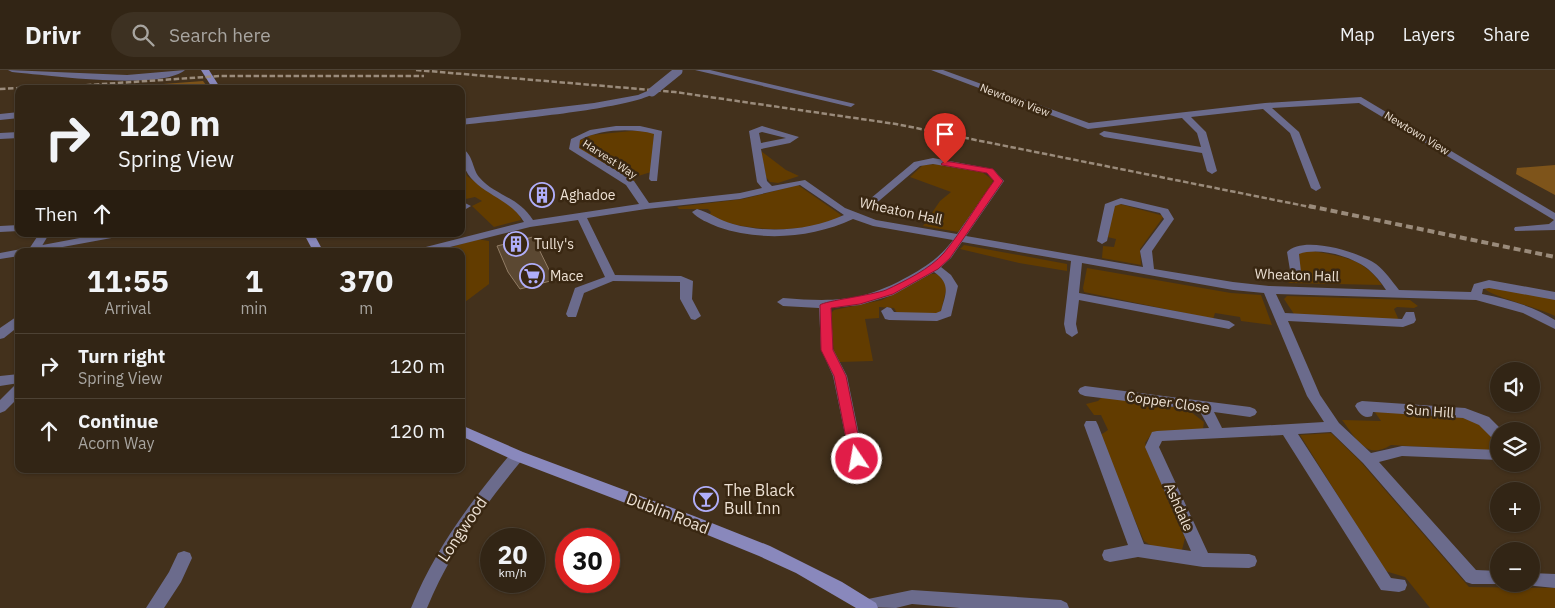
<!DOCTYPE html>
<html lang="en">
<head>
<meta charset="utf-8">
<style>
	body { margin:0; font-family:"IBM Plex Sans",sans-serif; background:#3d3122; color:#f1f3f6; height:100vh; display:flex; flex-direction:column; font-size:19px; white-space:nowrap }
	* { box-sizing:border-box; margin:0 }
	p { font-size:16px; color:#a8a5a0 }
	.icon { flex:none; width:28px; height:28px; fill:none; stroke:currentColor; stroke-width:2; stroke-linecap:round; stroke-linejoin:round }
	.map { position:relative; flex:1; overflow:hidden }
	.drawer { position:absolute; left:15px; top:178px; width:450px; height:225px; display:flex; flex-direction:column; background:#322515; border-radius:10px; box-shadow:0 1px 4px #0004,0 0 0 1px #4d4234 }
	.drawer>* { flex:none }
	.guide { position:absolute; left:15px; top:15px; width:450px; height:152px; border-radius:10px; box-shadow:0 1px 4px #0004,0 0 0 1px #4d4234; background:#322515; color:#f1f3f6; overflow:hidden }
	.tools { position:absolute; left:1490px; top:292px; display:grid; gap:10px }
	.tools a { display:grid; place-items:center; width:50px; height:50px; border-radius:50%; background:#322515; box-shadow:0 1px 4px #0004,0 0 0 1px #4d4234; font-size:25px }
	.speed { position:absolute; left:480px; top:458px; display:flex; gap:10px; font-size:25px; font-weight:700; text-align:center }
	.speed>* { display:grid; place-content:center; width:65px; height:65px; border-radius:50%; background:#322515; box-shadow:0 1px 4px #0004,0 0 0 1px #4d4234; line-height:1 }
	.speed small { font-size:12px; font-weight:400 }
	.speed .limit { border:8px solid #d22; background:#fff; color:#111 }
	.pin { position:absolute; display:grid; place-items:center; width:42px; height:42px; color:#fff; margin:-51px -21px; border-radius:50% 50% 50% 0; rotate:-45deg; box-shadow:0 0 5px #0007 }
	.pin .icon { rotate:45deg }
	.me { position:absolute; width:55px; margin:-28px; rotate:348deg; stroke-linejoin:round; filter:drop-shadow(0 0 4px #0008) }
	.turn { display:flex; align-items:center; gap:18px; height:105px; padding:0 20px; font-size:22px }
	.turn .icon { width:65px; height:65px; stroke-width:2.5 }
	.turn b { display:block; font-size:35px; line-height:42px }
	.then { display:flex; align-items:center; height:48px; padding:0 20px; background:#0003; gap:10px; font-size:19px }
	.eta { display:flex; justify-content:space-evenly; align-items:center; height:85px; text-align:center }
	.eta b { font-size:30px; font-weight:700; line-height:35px }
	ul { padding:0; list-style:none }
	li { display:flex; align-items:center; gap:15px; height:65px; padding:0 20px; border-top:1px solid #4d4234 }
	li div { flex:1 }
	li b { display:block; font-size:19px }
	li em { font-style:normal }
	header { display:flex; align-items:center; gap:30px; box-sizing:border-box; height:70px; padding:0 25px; background:#322515; border-bottom:1px solid #4d4234 }
	header strong { font-size:24px }
	nav { display:flex; gap:28px; margin-inline-start:auto; font-size:18px }
	.search { width:350px; height:45px; background:#3d3122; display:flex; align-items:center; gap:12px; box-sizing:border-box; padding:0 18px; border-radius:28px; color:#a8a5a0; font-size:19px }
	.map>svg:first-child { display:block }
</style>
</head>
<body>
<header>
<strong>Drivr</strong>
<div class="search"><svg class="icon" aria-label="search" viewBox="0 0 24 24"><circle cx="10" cy="10" r="6"/><path d="M15 15l6 6"/></svg>Search here</div>
<nav><a>Map</a><a>Layers</a><a>Share</a></nav>
</header>
<div class="map">
<svg width="1555" height="538" viewBox="0 0 1555 538">
	<rect width="100%" height="100%" fill="#43311c"/>
	<g fill="#623c00">
		<polygon points="641,60 654,63 651,102 635,107 635,111 579,79 579,71 591,65"/>
		<polygon points="761,81 786,100 799,106 778,113 770,112 766,107"/>
		<polygon points="461,86 467,106 519,142 521,150 494,157 472,136 482,131 475,127 461,130"/>
		<polygon points="938,94 982,102 993,110 992,115 958,162 923,156 940,131 951,122 910,107 923,95"/>
		<path d="M798,115L841,145L838,149C801,164 744,162 709,146L711,142L708,139H679L677,137L743,129Z"/>
		<polygon points="1120,134 1164,146 1140,179 1141,195 1102,188 1103,176 1114,177 1116,169 1107,167 1114,136"/>
		<polygon points="477,169 489,171 489,214 461,235 461,181 440,181"/>
		<polygon points="964,175 1067,194 1067,201 1019,193 960,179"/>
		<path d="M1313,181C1344,187 1363,188 1382,215L1289,213L1288,211H1312V203L1300,201L1299,182Z"/>
		<polygon points="1087,198 1231,223 1261,225 1272,255 1241,251 1240,247 1215,243 1213,249 1084,222 1083,218"/>
		<polygon points="931,204 938,204 947,216 941,241 933,245 897,243 894,238 879,237 879,248 865,249 873,291 840,292 834,282 829,245 834,240 882,230"/>
		<path d="M1486,216L1555,229V246C1541,239 1491,226 1485,219Z"/>
		<polygon points="1287,226 1410,230 1418,236 1414,238 1397,237 1394,239 1398,248 1397,250 1294,244 1284,229"/>
		<polygon points="1103,326 1187,339 1204,352 1203,359 1152,363 1145,373 1185,468 1182,480 1155,478 1144,471 1099,366 1108,360 1101,345 1094,345 1086,334 1098,331"/>
		<path d="M1374,341L1467,348C1480,352 1499,363 1499,379L1491,381L1391,375C1366,391 1356,368 1342,350L1381,351Z"/>
		<polygon points="1331,363 1360,391 1469,517 1555,518 1555,538 1430,538 1405,507 1385,501 1300,365"/>
	</g>
	<g fill="#7e541a">
		<polygon points="203,11 209,19 134,19 136,16"/>
		<polygon points="1555,95 1555,125 1516,104 1517,98"/>
	</g>
	<polygon fill="#5b4832" stroke="#927d65" points="533,167 554,210 520,219 508,202 497,176"/>
	<g fill="none" stroke-linecap="round" stroke-linejoin="round">
		<g fill="#6b6b8c" fill-rule="evenodd">
			<path d="M8,0L127,5L185,0C160,21 47,5 12,2Z"/>
			<polygon points="695,0 710,0 855,34 851,37"/>
			<polygon points="931,0 943,0 1089,53 1265,33 1361,27 1555,143 1555,160 1515,161 1514,159 1515,157 1549,154 1554,150 1359,33 1272,38 1299,62 1321,118 1316,121 1311,118 1290,63 1263,39 1191,47 1206,62 1217,101 1212,104 1207,101 1202,83 1104,67 1099,64 1104,61 1201,77 1197,63 1182,48 1088,59"/>
			<path d="M652,19L656,22C636,39 495,51 461,55V49L594,33L638,25Z"/>
			<polygon points="19,42 19,48 0,50 0,44"/>
			<path d="M616,56H640L662,61L657,111H651L649,109L654,64C632,58 601,59 580,70L579,78L634,111L649,133L740,123L762,118L757,112L749,61L762,56L799,67L790,73L761,79L767,111L772,116L805,110L845,138L876,150L957,164L994,111L987,103L933,94L920,96L873,136H865L864,134L914,92L933,88L993,99L1004,111L966,166L1143,197L1140,181L1164,149L1160,143L1121,134L1115,136L1107,171L1102,174L1097,171L1105,134L1121,128L1168,139L1174,149L1152,181L1154,199L1233,212L1269,216L1386,220C1381,212 1375,205 1368,199C1351,186 1319,177 1299,184L1301,202L1309,206L1303,209L1291,206L1287,182C1303,165 1359,182 1376,194C1385,201 1392,211 1399,220L1471,222L1474,214L1489,210L1555,222V230L1489,218L1483,219L1482,224C1507,229 1533,236 1555,250V259L1523,243L1476,230L1276,224L1285,243L1402,249L1406,242H1414L1416,250L1414,253L1403,257L1288,251L1320,325L1339,353L1371,383L1402,376L1499,380V390L1402,386L1379,392L1476,500L1499,501V514H1503H1472L1466,512L1363,393L1331,362L1298,364L1391,508L1405,510L1407,515L1405,520L1399,522L1381,520L1283,365L1162,371L1159,377L1208,483L1249,484L1255,486L1257,491L1255,496L1249,498L1203,497L1138,487L1110,492L1104,490L1102,485L1104,480L1128,475L1084,355L1086,351H1096L1098,355L1144,474L1191,481L1145,377L1152,362L1157,361L1209,358L1199,340L1085,326L1080,324L1078,321L1080,318L1085,316L1250,337L1255,339L1257,342L1255,345L1250,347L1214,342L1222,358L1324,352L1307,326L1264,223L1233,220L1082,193L1079,223L1229,251L1235,255L1229,259L1079,230L1076,254L1078,263L1072,267L1066,263L1064,254L1071,191L962,172L951,188L941,197L951,205L958,216L951,246L937,251L889,250L885,249L881,241L887,237L891,238L894,242L936,243L941,241C946,223 951,214 934,202L893,225L860,235L831,238L833,279L847,306L864,389L862,393L857,395L852,393L850,389L833,306L821,279L819,238L783,236L777,232L783,228C834,232 863,232 909,206C927,196 940,187 953,170L873,156L853,149C812,168 762,172 718,157C709,153 698,149 692,142L697,139C709,142 720,151 733,154C769,164 811,160 844,145L800,115L740,129L646,139L587,148L615,205L681,206L693,211L692,229L701,246L695,250L691,249L680,229V212L613,211L584,223L576,247H568L566,244L575,218L605,207L578,150L530,157L434,181H416L418,179L524,152C505,121 461,123 461,78C473,83 472,98 479,107C495,126 518,126 533,150L639,134L626,115L569,79L571,69L590,60ZM762,62L786,68L761,73L759,63Z"/>
			<polygon points="19,62 19,68 0,69 0,63"/>
			<polygon points="461,131 471,136 466,139 461,138"/>
			<polygon points="19,155 19,161 0,162 0,156"/>
			<polygon points="39,164 49,164 39,181 31,181 29,179"/>
			<polygon points="19,245 19,256 4,268 0,269 0,258"/>
			<polygon points="19,304 19,313 0,316 0,306"/>
			<polygon points="19,314 19,327 5,341 0,343 0,330 14,316"/>
			<path d="M1362,331L1465,338L1489,347L1503,361H1499V371L1494,370L1479,355L1463,348L1373,342L1372,346C1363,349 1360,344 1355,336L1357,333Z"/>
			<path d="M517,381L522,382L524,386L522,390C484,436 450,482 427,538H411C435,479 471,431 512,382Z"/>
			<polygon points="184,481 190,483 192,488 181,512 164,538 146,538 169,502 178,483"/>
			<polygon points="1531,503 1555,504 1555,518 1525,515 1531,514"/>
			<polygon points="912,520 1061,530 1067,533 1069,538 960,538 912,534 896,538 860,537 862,532 868,529"/>
		</g>
		<polygon fill="#6b6b8c" fill-rule="evenodd" points="101,164 122,164 117,167 41,181 19,181 19,186 0,189 0,183"/>
		<g fill="#8988bc" fill-rule="evenodd">
			<polygon points="201,0 209,0 221,19 213,19"/>
			<polygon points="304,164 314,164 323,181 313,181"/>
			<polygon points="461,355 523,382 694,446 770,476 842,512 876,533 878,538 856,538 796,503 759,486 683,455 513,390 461,366"/>
		</g>
		<g stroke="#9a8b7b" stroke-width="2.5" stroke-dasharray="5.5 2.5" stroke-linecap="butt">
			<polyline points="416,0 675,22 896,54 1315,138"/>
			<polyline points="0,19 37,17"/>
			<polyline points="30,19 220,6 424,6"/>
		</g>
		<polyline stroke="#9a8b7b" stroke-width="4" stroke-dasharray="7 4" stroke-linecap="butt" points="1309,136 1555,187"/>
		<polyline stroke="#6b6b8c" stroke-width="9" points="652,22 678,1"/>
	</g>
	<path fill="#e11d48" stroke="#92132f" d="M945,91L993,99L1003,111L950,188L938,199L893,224L860,234L831,238L833,280L846,306L863,389L857,394L850,389L834,306L821,280L820,235C824,231 873,225 886,220C905,211 930,199 944,183C962,161 977,134 994,111L987,103L942,95L941,94Z"/>
	<defs>
		<symbol id="building-ring" viewBox="-11 -11 22 22"><circle r="9.5" fill="#392712" stroke="#b0aefa" stroke-width="1.5"/><path d="M-4-6H4V6H1V3H-1V6H-4ZM-2.5-4.3h1.7v1.8h-1.7ZM.8-4.3h1.7v1.8H.8ZM-2.5-1h1.7V.8h-1.7ZM.8-1h1.7V.8H.8Z" fill="#b0aefa"/></symbol>
		<symbol id="supermarket-ring" viewBox="-11 -11 22 22"><circle r="9.5" fill="#392712" stroke="#b0aefa" stroke-width="1.5"/><path d="M-6-5.5h2.5l.6 2H6L4.5 2H-2.5L-4.4-4H-6ZM-1.5 3.2a1.3 1.3 0 1 0 .1 0ZM3 3.2a1.3 1.3 0 1 0 .1 0Z" fill="#b0aefa"/></symbol>
		<symbol id="bar-ring" viewBox="-11 -11 22 22"><circle r="9.5" fill="#392712" stroke="#b0aefa" stroke-width="1.5"/><path d="M-6-5H6L.8 .8V4.5H3.5V6h-7V4.5H-.8V.8Z" fill="#b0aefa"/></symbol>
	</defs>
	<g fill-rule="evenodd">
		<use href="#building-ring" x="528" y="111" width="28" height="28"/>
		<use href="#building-ring" x="502" y="160" width="28" height="28"/>
		<use href="#supermarket-ring" x="518" y="192" width="28" height="28"/>
		<use href="#bar-ring" x="692" y="415" width="28" height="28"/>
	</g>
	<g text-anchor="middle" stroke-width="5" stroke-linejoin="round" paint-order="stroke">
		<g font-size="11" fill="#ede1d4" stroke="#392712">
			<text transform="translate(1015 30) rotate(21)" y="4">Newtown View</text>
			<text transform="translate(1417 63) rotate(31)" y="4">Newtown View</text>
			<text transform="translate(610 89) rotate(33)" y="4">Harvest Way</text>
		</g>
		<g font-size="14" fill="#ede1d4" stroke="#392712" text-anchor="start">
			<text x="560" y="130">Aghadoe</text>
			<text x="534" y="179">Tully's</text>
			<text x="550" y="211">Mace</text>
		</g>
		<g font-size="14" fill="#ede1d4" stroke="#392712">
			<text transform="translate(901 141) rotate(12)" y="5">Wheaton Hall</text>
			<text transform="translate(1297 205) rotate(2)" y="5">Wheaton Hall</text>
			<text transform="translate(1168 332) rotate(8)" y="5">Copper Close</text>
			<text transform="translate(1430 341) rotate(4)" y="5">Sun Hill</text>
			<text transform="translate(1179 437) rotate(66)" y="5">Ashdale</text>
		</g>
		<g font-size="16" fill="#ede1d4" stroke="#392712" text-anchor="start">
			<text x="724" y="426">The Black<tspan x="724" dy="18">Bull Inn</tspan></text>
		</g>
		<g font-size="16" fill="#ede1d4" stroke="#392712">
			<text transform="translate(668 443) rotate(21)" y="6">Dublin Road</text>
			<text transform="translate(462 459) rotate(-56)" y="6">Longwood</text>
		</g>
	</g>
</svg>
<div class="tools">
<a><svg class="icon" aria-label="sound" viewBox="0 0 24 24"><path d="M4 9h4l5-4v14l-5-4H4zM17 9q2 3 0 6"/></svg></a>
<a><svg class="icon" aria-label="layers" viewBox="0 0 24 24"><path d="M12 4l9 5-9 5-9-5zM3 14l9 5 9-5"/></svg></a>
<a>+</a>
<a>−</a>
</div>
<div class="speed"><div>20<small>km/h</small></div><div class="limit">30</div></div>
<div class="pin" style="left:945px;top:94px;background:#d93025"><svg class="icon" aria-label="arrive" viewBox="0 0 24 24"><path d="M6 21V4h12l-3 4 3 4H6"/></svg></div>
<svg class="me" style="left:857px;top:389px" viewBox="-20 -20 40 40"><circle r="17" fill="#e11d48" stroke="#fff" stroke-width="3"/><path d="M0-11L8 9 0 5-8 9z" fill="#fff"/></svg>
<div class="guide">
<div class="turn"><svg class="icon" aria-label="right" viewBox="0 0 24 24"><path d="M7 20v-9h11M14 6l5 5-5 5"/></svg><div><b>120 m</b>Spring View</div></div>
<div class="then">Then<svg class="icon" aria-label="ahead" viewBox="0 0 24 24"><path d="M12 20V5M6 11l6-6 6 6"/></svg></div>
</div>
<section class="drawer">
<div class="eta">
<div><b>11:55</b><p>Arrival</p></div>
<div><b>1</b><p>min</p></div>
<div><b>370</b><p>m</p></div>
</div>
<ul>
<li><svg class="icon" aria-label="right" viewBox="0 0 24 24"><path d="M7 20v-9h11M14 6l5 5-5 5"/></svg><div><b>Turn right</b><p>Spring View</p></div><em>120 m</em></li>
<li><svg class="icon" aria-label="ahead" viewBox="0 0 24 24"><path d="M12 20V5M6 11l6-6 6 6"/></svg><div><b>Continue</b><p>Acorn Way</p></div><em>120 m</em></li>
</ul>
</section>
</div>
</body>
</html>
